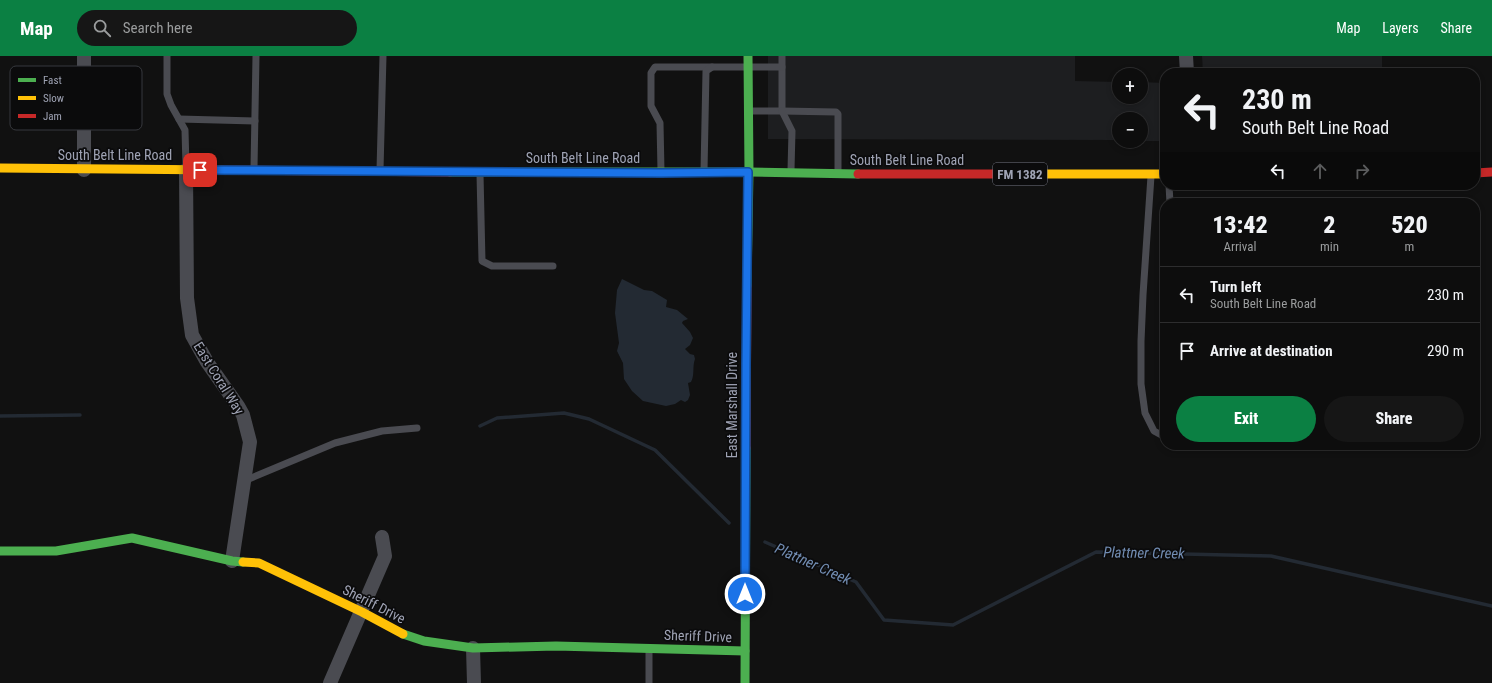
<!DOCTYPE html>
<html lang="en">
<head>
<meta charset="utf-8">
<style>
	body { margin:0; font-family:"Roboto Condensed",sans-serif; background:#161616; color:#f1f3f6; height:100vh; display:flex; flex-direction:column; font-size:15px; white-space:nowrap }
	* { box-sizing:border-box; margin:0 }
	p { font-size:13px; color:#9a9c9d }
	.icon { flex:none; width:22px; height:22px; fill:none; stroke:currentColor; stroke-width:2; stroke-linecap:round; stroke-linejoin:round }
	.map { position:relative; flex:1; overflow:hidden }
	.side { position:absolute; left:1160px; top:142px; width:320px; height:252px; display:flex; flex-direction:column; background:#0d0d0d; border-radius:16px; box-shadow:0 2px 6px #0003,0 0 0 1px #2d2d2e }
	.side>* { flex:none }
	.hud { position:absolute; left:1160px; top:12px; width:320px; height:122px; border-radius:16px; box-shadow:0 2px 6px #0003,0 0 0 1px #2d2d2e; background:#0d0d0d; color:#f1f3f6; overflow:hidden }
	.fabs { position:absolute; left:1112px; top:12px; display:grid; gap:8px }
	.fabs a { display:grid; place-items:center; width:36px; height:36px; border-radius:50%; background:#0d0d0d; box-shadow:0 2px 6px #0003,0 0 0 1px #2d2d2e; font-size:20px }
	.pin { position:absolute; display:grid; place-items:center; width:34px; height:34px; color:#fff; margin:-17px; border-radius:8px; box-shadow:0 2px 6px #0006 }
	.me { position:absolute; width:44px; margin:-22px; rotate:0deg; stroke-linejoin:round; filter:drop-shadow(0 0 3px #0008) }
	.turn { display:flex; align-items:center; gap:14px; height:84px; padding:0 16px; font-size:18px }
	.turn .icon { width:52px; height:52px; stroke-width:2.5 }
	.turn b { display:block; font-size:28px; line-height:34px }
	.lanes { display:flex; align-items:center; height:38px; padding:0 16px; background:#0003; justify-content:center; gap:20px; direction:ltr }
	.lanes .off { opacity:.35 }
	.eta { display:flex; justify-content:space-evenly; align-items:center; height:68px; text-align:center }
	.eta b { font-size:24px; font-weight:800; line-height:28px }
	.primary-button { display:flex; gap:8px; margin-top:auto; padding:8px 16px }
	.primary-button a { flex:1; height:46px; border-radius:24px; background:#0b8043; color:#fff; font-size:16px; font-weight:800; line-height:46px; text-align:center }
	.primary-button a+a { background:#161616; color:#f1f3f6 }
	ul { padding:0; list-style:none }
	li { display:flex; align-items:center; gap:12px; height:56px; padding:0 16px; border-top:1px solid #2d2d2e }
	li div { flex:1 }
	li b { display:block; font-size:15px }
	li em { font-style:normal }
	header { display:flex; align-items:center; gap:24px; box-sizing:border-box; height:56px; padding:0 20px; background:#0b8043; color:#fff }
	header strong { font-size:19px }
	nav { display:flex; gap:22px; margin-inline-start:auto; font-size:14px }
	.search { width:280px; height:36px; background:#161616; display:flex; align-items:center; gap:10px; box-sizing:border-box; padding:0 14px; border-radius:22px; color:#9a9c9d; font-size:15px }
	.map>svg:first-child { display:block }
</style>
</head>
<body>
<header>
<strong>Map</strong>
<div class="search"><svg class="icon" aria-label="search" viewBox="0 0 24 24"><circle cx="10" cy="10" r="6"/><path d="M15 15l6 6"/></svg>Search here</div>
<nav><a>Map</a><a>Layers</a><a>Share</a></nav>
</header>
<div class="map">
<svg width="1492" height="627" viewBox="0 0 1492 627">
	<rect width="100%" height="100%" fill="#111"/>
	<g fill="#1d1e20">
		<polygon points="768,0 1075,0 1075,25 1119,26 1119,41 1141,41 1141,26 1165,27 1165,85 1141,85 1141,63 1119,63 1119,84 768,83"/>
		<polygon points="1202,0 1382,0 1382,17 1203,17"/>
	</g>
	<path fill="#232a33" d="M622,223L644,234L652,235L667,244L666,251L677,254L688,263L683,265L682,267L690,276L693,282L690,289L685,293L690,298L694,299L695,303C692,311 695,319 691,326L688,327L690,339L688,344L685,346L681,344L675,348L666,350L643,345L632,335L624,323L623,307L617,295L619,287L615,257L617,234Z"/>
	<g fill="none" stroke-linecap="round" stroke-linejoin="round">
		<g stroke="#232a33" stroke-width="3.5">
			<polyline points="0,360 80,359"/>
			<polyline points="480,370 497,362 564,357 589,363 655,394 729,467"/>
			<polyline points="765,486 856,526 884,564 953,569 1096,496 1271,500 1492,550"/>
		</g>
		<g stroke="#4a4b51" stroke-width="7">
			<polyline points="167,0 167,38 171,49 185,74 186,111"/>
			<polyline points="748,55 782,55 782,11"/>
			<polyline points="782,55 836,56 838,58 838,115"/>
			<polyline points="782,55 792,75 791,114"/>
			<polyline points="179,63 255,65"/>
			<polyline points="254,112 256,0"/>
			<polyline points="380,114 383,0"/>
			<polyline points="661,115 660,67 651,50 651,17 655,11 712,11"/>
			<polyline points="704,115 706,15 712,11 782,11 782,0"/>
			<polyline points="480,118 482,205 492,210 553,210"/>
			<polyline points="1151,120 1143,239 1141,285 1141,328 1145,357 1154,375 1165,381"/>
			<polyline points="1169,129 1170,147"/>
			<polyline points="244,425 335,387 382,375 417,372"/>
			<polyline points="649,593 649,627"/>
		</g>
		<g stroke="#4a4b51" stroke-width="14">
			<polyline points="84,0 84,114"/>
			<polyline points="1186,0 1187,17"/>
			<polyline points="186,114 187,242 192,279 207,306 238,350 243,359 250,386 232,505"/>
			<polyline points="473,592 474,627"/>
			<polyline points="330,627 385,500 382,481"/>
		</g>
		<g stroke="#4caf50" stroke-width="9">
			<polyline points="450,116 749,116 858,118"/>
			<polyline points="747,230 749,116 748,0"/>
			<polyline points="0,495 56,495 132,482 232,505 243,506"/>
			<polyline points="403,578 424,585 473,592 556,590 745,595"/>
			<polyline points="745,627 746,392"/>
		</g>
		<g stroke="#ffc107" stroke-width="9">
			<polyline points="0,112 222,114"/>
			<polyline points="1036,118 1165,118"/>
			<polyline points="243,506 259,507 362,556 403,578"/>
		</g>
		<g stroke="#c62828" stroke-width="9">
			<polyline points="222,114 450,116"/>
			<polyline points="1475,117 1492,116"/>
			<polyline points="858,118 1036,118"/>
			<polyline points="746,392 747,230"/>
		</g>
	</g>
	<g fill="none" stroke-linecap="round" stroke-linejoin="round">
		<defs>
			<polyline id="route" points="200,114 661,117 748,116 746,308 745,538"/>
		</defs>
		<use href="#route" stroke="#114b97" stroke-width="10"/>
		<use href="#route" stroke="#1a73e8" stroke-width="7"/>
	</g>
	<g text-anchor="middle" stroke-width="3.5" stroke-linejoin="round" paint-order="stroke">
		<rect fill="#0b0b0c" stroke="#737582" stroke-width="1" x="993" y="107" width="54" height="22" rx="3"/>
		<g font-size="13" font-weight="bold" fill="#9fa3b4">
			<text x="1020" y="123">FM 1382</text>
		</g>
		<g font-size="14" fill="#9fa3b4" stroke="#0b0b0c">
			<text x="115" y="104">South Belt Line Road</text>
			<text x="583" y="107">South Belt Line Road</text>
			<text x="907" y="109">South Belt Line Road</text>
			<text transform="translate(219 322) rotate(58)" y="5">East Coral Way</text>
			<text transform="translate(732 349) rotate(-90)" y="5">East Marshall Drive</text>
			<text transform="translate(374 548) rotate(27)" y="5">Sheriff Drive</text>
			<text transform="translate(698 580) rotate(2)" y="5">Sheriff Drive</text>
		</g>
		<g font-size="15" font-style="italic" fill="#728db3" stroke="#0b0b0c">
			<text transform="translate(1144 497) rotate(1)" y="5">Plattner Creek</text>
			<text transform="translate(813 508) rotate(24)" y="5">Plattner Creek</text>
		</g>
	</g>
	<rect x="10" y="10" width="132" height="64" rx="6" fill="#0b0b0c" stroke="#37393e" stroke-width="1"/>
	<rect x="18" y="22" width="18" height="4" fill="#4caf50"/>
	<rect x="18" y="40" width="18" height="4" fill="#ffc107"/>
	<rect x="18" y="58" width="18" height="4" fill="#c62828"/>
	<g font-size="11" fill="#9fa3b4">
		<text x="43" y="28">Fast</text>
		<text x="43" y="46">Slow</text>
		<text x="43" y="64">Jam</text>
	</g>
</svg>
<div class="fabs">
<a>+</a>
<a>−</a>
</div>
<div class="pin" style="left:200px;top:114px;background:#d93025"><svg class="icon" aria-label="arrive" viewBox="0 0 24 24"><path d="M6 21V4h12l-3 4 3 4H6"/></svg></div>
<svg class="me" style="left:745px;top:538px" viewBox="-20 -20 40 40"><circle r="17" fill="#1a73e8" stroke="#fff" stroke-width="3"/><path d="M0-11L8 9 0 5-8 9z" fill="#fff"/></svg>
<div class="hud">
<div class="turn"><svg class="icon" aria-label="left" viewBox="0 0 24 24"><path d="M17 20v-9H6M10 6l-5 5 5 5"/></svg><div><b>230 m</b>South Belt Line Road</div></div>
<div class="lanes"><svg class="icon" aria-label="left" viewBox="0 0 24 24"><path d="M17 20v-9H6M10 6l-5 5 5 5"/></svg><svg class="icon off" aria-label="ahead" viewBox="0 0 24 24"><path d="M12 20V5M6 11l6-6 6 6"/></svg><svg class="icon off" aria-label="right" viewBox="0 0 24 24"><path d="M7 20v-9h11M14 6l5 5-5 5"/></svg></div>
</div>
<section class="side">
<div class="eta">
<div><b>13:42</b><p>Arrival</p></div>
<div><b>2</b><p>min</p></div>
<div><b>520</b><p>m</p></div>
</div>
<ul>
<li><svg class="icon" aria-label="left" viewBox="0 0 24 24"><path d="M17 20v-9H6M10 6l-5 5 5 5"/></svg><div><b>Turn left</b><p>South Belt Line Road</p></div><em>230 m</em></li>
<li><svg class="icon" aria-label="arrive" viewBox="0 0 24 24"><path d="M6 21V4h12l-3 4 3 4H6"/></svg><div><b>Arrive at destination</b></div><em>290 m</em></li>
</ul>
<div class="primary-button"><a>Exit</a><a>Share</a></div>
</section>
</div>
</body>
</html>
